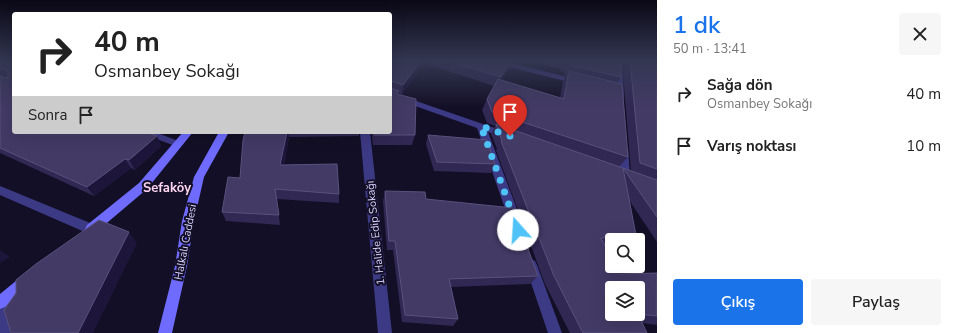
<!DOCTYPE html>
<html lang="tr">
<head>
<meta charset="utf-8">
<style>
	body { margin:0; font-family:"Nunito Sans",sans-serif; background:#f6f6f6; color:#222; height:100vh; display:flex; flex-direction:column; font-size:15px; white-space:nowrap }
	* { box-sizing:border-box; margin:0 }
	p { font-size:13px; color:#767676 }
	.icon { flex:none; width:22px; height:22px; fill:none; stroke:currentColor; stroke-width:2; stroke-linecap:round; stroke-linejoin:round }
	.map { position:relative; flex:1; overflow:hidden }
	.sheet { display:flex; flex-direction:column; background:#fff; width:300px }
	.sheet>* { flex:none }
	.guide { position:absolute; left:12px; top:12px; width:380px; height:122px; border-radius:4px; box-shadow:0 4px 16px #0002; background:#fff; color:#222; overflow:hidden }
	.controls { position:absolute; left:605px; top:233px; display:grid; gap:8px }
	.controls a { display:grid; place-items:center; width:40px; height:40px; border-radius:4px; background:#fff; box-shadow:0 4px 16px #0002; font-size:20px }
	.pin { position:absolute; display:grid; place-items:center; width:34px; height:34px; color:#fff; margin:-41px -17px; border-radius:50% 50% 50% 0; rotate:-45deg; box-shadow:0 0 4px #0007 }
	.pin .icon { rotate:45deg }
	.me { position:absolute; width:44px; margin:-22px; rotate:341deg; stroke-linejoin:round; filter:drop-shadow(0 0 3px #0008) }
	.turn { display:flex; align-items:center; gap:14px; height:84px; padding:0 16px; font-size:18px }
	.turn .icon { width:52px; height:52px; stroke-width:2.5 }
	.turn b { display:block; font-size:28px; line-height:34px }
	.then { display:flex; align-items:center; height:38px; padding:0 16px; background:#0003; gap:8px; font-size:15px }
	.round { display:grid; place-items:center; flex:none; width:42px; height:42px; border-radius:4px; background:#f6f6f6 }
	.overview { display:flex; align-items:center; justify-content:space-between; height:68px; padding:0 16px }
	h1 { font-size:24px; font-weight:600; line-height:30px; color:#1a73e8 }
	.cta { display:flex; gap:8px; margin-top:auto; padding:8px 16px }
	.cta a { flex:1; height:46px; border-radius:4px; background:#1a73e8; color:#fff; font-size:16px; font-weight:600; line-height:46px; text-align:center }
	.cta a+a { background:#f6f6f6; color:#222 }
	ul { padding:0; list-style:none }
	li { display:flex; align-items:center; gap:12px; height:52px; padding:0 16px }
	li div { flex:1 }
	li b { display:block; font-size:15px }
	li em { font-style:normal }
	main { display:flex; flex:1; min-height:0 }
	.map>svg:first-child { display:block }
</style>
</head>
<body>
<main>
<div class="map">
<svg width="657" height="333" viewBox="0 0 657 333">
	<rect width="100%" height="100%" fill="#130f26"/>
	<g fill="none" stroke-linecap="round" stroke-linejoin="round">
		<polygon fill="#3d3a85" fill-rule="evenodd" points="6,291 11,293 13,298 10,333 0,333 0,297 1,293"/>
		<g fill="#3d3a85" fill-rule="evenodd">
			<polygon points="492,61 503,61 580,80 581,82 577,84 493,63"/>
			<polygon points="614,61 622,61 624,97 620,100 616,97"/>
			<polygon points="390,92 509,133 511,135 506,138 488,132 521,220 519,223 515,225 511,223 509,220 477,128 390,97"/>
			<polygon points="141,132 155,132 181,142 183,144 178,147 143,134"/>
			<polygon points="360,132 370,132 392,333 378,333"/>
			<polygon points="623,145 628,148 630,175 629,178 621,178 620,175 618,148"/>
			<polygon points="0,186 95,225 97,229 95,233 91,234 87,233 0,195"/>
			<polygon points="531,259 535,261 537,265 562,333 548,333 525,265 527,261"/>
		</g>
		<g fill="#6f6bff" fill-rule="evenodd">
			<polygon points="183,132 193,132 147,189 95,233 91,234 87,233 85,229 87,225 139,183"/>
			<polygon points="219,132 229,132 204,177 194,221 187,266 172,333 158,333 175,266 182,221 194,177"/>
			<polygon points="27,274 32,276 33,280 32,284 5,307 0,309 0,294 22,276"/>
		</g>
	</g>
	<g fill="#312854">
		<polygon points="0,61 14,61 14,132 157,136 161,146 135,170 131,168 94,196 0,153 0,76 6,78 7,78 0,76"/>
		<polygon points="390,61 514,61 513,62 512,62 509,69 502,80 560,98 563,82 566,75 564,75 564,72 560,71 561,69 529,61 619,61 621,77 617,83 628,157 619,167 631,171 622,61 657,61 657,242 629,200 636,235 630,240 612,240 612,245 605,246 620,274 657,273 657,325 642,323 647,333 570,333 545,284 496,150 497,149 491,134 495,126 487,123 482,110 487,99 494,86 424,63 402,94 398,93 398,94 415,135 412,145 373,145 372,136 371,132 390,132"/>
		<polygon points="245,132 359,132 359,136 289,137 284,165 339,194 339,203 277,199 280,225 226,221 222,212 240,178"/>
		<polygon points="428,135 495,164 491,173 434,171 426,144"/>
		<polygon points="385,191 426,199 538,276 530,284 451,287 458,319 453,326 402,322 393,250 387,250 383,201"/>
	</g>
	<g fill="#1d163a">
		<polygon points="421,61 425,61 424,63 402,94 403,85"/>
		<polygon points="513,61 509,69 497,87 501,77"/>
		<polygon points="392,81 390,91 390,82"/>
		<polygon points="287,132 288,132 289,137 282,175 280,165"/>
		<polygon points="157,136 161,146 135,170 129,160"/>
		<polygon points="125,159 131,168 94,196 87,187"/>
		<polygon points="129,232 137,243 93,333 78,333"/>
		<polygon points="0,250 10,257 0,263"/>
	</g>
	<g fill="#433a66" stroke="#5a527e">
		<polygon points="0,61 14,61 14,132 146,132 157,136 129,160 125,159 87,187 0,148 0,76 6,78 8,77 8,71 0,68"/>
		<polygon points="390,61 421,61 403,85 392,81 390,82"/>
		<polygon points="449,61 512,61 501,77"/>
		<polygon points="566,61 619,61 621,77 569,65 570,62"/>
		<polygon points="630,61 657,61 657,169 640,163"/>
		<polygon points="569,71 622,84 628,157 492,112 487,99 498,79 564,99"/>
		<polygon points="390,84 390,88 399,91 397,94 416,99 415,135 374,135 374,132 390,132"/>
		<polygon points="496,124 623,168 636,235 601,238 612,258 612,266 616,266 620,274 657,273 657,316 638,314 638,288 612,288 612,314 638,314 647,333 583,333 554,276 501,141 502,141"/>
		<polygon points="245,132 287,132 280,165 337,164 339,194 275,189 279,215 222,212 228,177 240,178 243,140"/>
		<polygon points="428,135 487,140 495,164 437,162"/>
		<polygon points="623,168 657,180 657,217"/>
		<polygon points="385,191 425,192 426,199 513,208 538,276 449,279 458,319 405,315 395,241 389,241"/>
		<polygon points="99,220 129,232 78,333 11,333 4,310 16,293 16,280 36,264"/>
	</g>
	<linearGradient id="sky" x2="0" y2="1"><stop stop-color="#0a0815"/><stop offset="0.57" stop-color="#333752"/><stop offset="1" stop-color="#333752" stop-opacity="0"/></linearGradient>
	<rect width="657" height="107" fill="url(#sky)"/>
	<g fill="none" stroke-linecap="round" stroke-linejoin="round">
		<polyline stroke="#4fc3f7" stroke-width="7" stroke-dasharray="0 12.6" points="510,136 481,126 518,230"/>
	</g>
	<g text-anchor="middle" stroke-width="4" stroke-linejoin="round" paint-order="stroke">
		<g font-size="11" fill="#d9d4ff" stroke="#130f26">
			<text transform="translate(375 233) rotate(-96)" y="4">1. Halide Edip Sokağı</text>
			<text transform="translate(185 242) rotate(-79)" y="4">Halkalı Caddesi</text>
		</g>
		<g font-size="13" font-weight="bold" fill="#ffd6f0" stroke="#130f26">
			<text x="167" y="192">Sefaköy</text>
		</g>
	</g>
</svg>
<div class="controls">
<a><svg class="icon" aria-label="search" viewBox="0 0 24 24"><circle cx="10" cy="10" r="6"/><path d="M15 15l6 6"/></svg></a>
<a><svg class="icon" aria-label="layers" viewBox="0 0 24 24"><path d="M12 4l9 5-9 5-9-5zM3 14l9 5 9-5"/></svg></a>
</div>
<div class="pin" style="left:510px;top:136px;background:#d93025"><svg class="icon" aria-label="arrive" viewBox="0 0 24 24"><path d="M6 21V4h12l-3 4 3 4H6"/></svg></div>
<svg class="me" style="left:518px;top:230px" viewBox="-20 -20 40 40"><circle r="19" fill="#fff"/><path d="M0-13L10 11 0 6-10 11z" fill="#4fc3f7"/></svg>
<div class="guide">
<div class="turn"><svg class="icon" aria-label="right" viewBox="0 0 24 24"><path d="M7 20v-9h11M14 6l5 5-5 5"/></svg><div><b>40 m</b>Osmanbey Sokağı</div></div>
<div class="then">Sonra<svg class="icon" aria-label="arrive" viewBox="0 0 24 24"><path d="M6 21V4h12l-3 4 3 4H6"/></svg></div>
</div>
</div>
<section class="sheet">
<div class="overview"><div><h1>1 dk</h1><p>50 m · 13:41</p></div><a class="round"><svg class="icon" aria-label="close" viewBox="0 0 24 24"><path d="M6 6l12 12M18 6L6 18"/></svg></a></div>
<ul>
<li><svg class="icon" aria-label="right" viewBox="0 0 24 24"><path d="M7 20v-9h11M14 6l5 5-5 5"/></svg><div><b>Sağa dön</b><p>Osmanbey Sokağı</p></div><em>40 m</em></li>
<li><svg class="icon" aria-label="arrive" viewBox="0 0 24 24"><path d="M6 21V4h12l-3 4 3 4H6"/></svg><div><b>Varış noktası</b></div><em>10 m</em></li>
</ul>
<div class="cta"><a>Çıkış</a><a>Paylaş</a></div>
</section>
</main>
</body>
</html>
